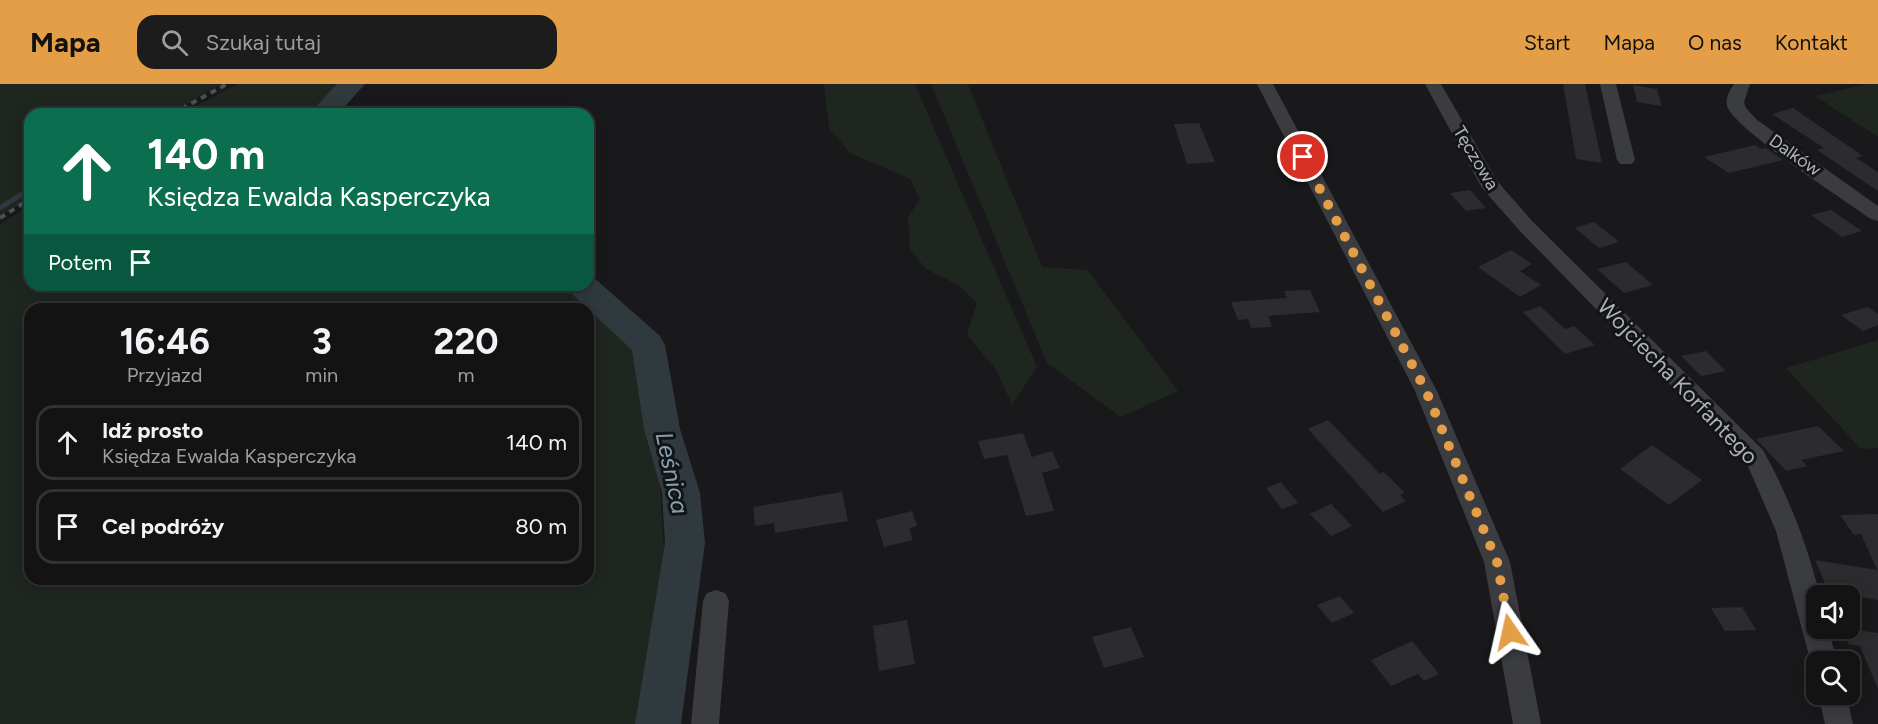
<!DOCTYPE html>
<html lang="pl">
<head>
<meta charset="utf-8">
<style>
	body { margin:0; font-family:Figtree,sans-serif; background:#1c1c1d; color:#f1f3f6; height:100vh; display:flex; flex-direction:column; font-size:22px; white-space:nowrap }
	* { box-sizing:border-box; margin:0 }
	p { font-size:20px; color:#9d9ea0 }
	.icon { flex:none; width:33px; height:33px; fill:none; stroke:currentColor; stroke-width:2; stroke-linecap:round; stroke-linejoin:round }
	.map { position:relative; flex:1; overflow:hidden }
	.panel { position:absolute; left:24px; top:219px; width:570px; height:282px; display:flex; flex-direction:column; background:#131314; border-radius:18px; box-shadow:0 3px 15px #0003,0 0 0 2px #323234 }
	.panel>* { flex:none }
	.hud { position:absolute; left:24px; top:24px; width:570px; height:183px; border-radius:18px; box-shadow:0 3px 15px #0003,0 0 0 2px #323234; background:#0b6e4f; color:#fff; overflow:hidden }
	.buttons { position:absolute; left:1806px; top:501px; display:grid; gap:12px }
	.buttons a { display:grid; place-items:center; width:54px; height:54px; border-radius:12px; background:#131314; box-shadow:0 3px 15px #0003,0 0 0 2px #323234; font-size:30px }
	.pin { position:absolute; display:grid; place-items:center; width:51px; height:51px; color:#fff; margin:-26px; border:3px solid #fff; border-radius:50%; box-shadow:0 2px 6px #0007 }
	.me { position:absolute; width:66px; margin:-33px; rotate:349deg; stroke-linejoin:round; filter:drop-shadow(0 0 4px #0008) }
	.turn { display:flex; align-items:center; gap:21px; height:126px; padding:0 24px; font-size:27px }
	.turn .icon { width:78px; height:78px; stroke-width:2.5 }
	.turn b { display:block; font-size:42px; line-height:51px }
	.then { display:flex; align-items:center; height:57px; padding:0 24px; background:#0003; gap:12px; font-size:22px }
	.eta { display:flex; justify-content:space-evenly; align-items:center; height:102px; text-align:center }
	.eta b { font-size:36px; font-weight:700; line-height:42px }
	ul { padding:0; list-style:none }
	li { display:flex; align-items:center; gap:18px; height:75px; margin:0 12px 9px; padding:0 12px; border:3px solid #323234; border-radius:18px }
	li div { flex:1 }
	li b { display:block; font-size:22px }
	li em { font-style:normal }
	header { display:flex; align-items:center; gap:36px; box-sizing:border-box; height:84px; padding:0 30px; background:#e49e47; color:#111 }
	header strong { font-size:28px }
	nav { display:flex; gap:33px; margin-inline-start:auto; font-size:21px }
	.search { width:420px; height:54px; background:#1c1c1d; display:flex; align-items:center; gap:15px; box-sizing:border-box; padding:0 21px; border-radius:18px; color:#9d9ea0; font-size:22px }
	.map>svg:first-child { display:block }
</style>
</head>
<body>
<header>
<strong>Mapa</strong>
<div class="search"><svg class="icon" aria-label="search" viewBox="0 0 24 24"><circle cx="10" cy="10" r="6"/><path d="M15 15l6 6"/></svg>Szukaj tutaj</div>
<nav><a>Start</a><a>Mapa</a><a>O nas</a><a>Kontakt</a></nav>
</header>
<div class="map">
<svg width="1878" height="640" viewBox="0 0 1878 640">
	<rect width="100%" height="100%" fill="#19191b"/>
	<g fill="#1f261f" fill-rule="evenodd">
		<polygon points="0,0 220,0 170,30 30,30 30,114 0,132"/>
		<polygon points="238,0 341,0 312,30 180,30"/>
		<polygon points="824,0 915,0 1037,283 1012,321 997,287 967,251 977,219 960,202 926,185 910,165 908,133 920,115 910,95 850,69 829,44"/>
		<polygon points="931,0 968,0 1042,183 1087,186 1178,307 1121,333 1047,279"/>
		<polygon points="1867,0 1878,0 1878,53 1815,12"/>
		<path d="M30,121V201H565L637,264L659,388L665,484L646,640H0V140ZM30,225H588V495H30Z"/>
		<polygon points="1878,256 1878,364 1861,365 1786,284"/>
	</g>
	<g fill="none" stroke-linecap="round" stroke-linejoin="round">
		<polyline stroke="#30393e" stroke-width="5" points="0,124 27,107"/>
		<g fill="#30393e" fill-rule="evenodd">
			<polygon points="337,0 365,0 338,30 309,30"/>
			<polygon points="588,192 593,193 660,252 665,261 680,345 700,409 705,459 681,640 635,640 665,459 662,409 644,345 632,266 571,209 566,201 588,201"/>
		</g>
	</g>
	<g fill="#2c2c2f">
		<polygon points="1563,0 1585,0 1602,79 1576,75"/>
		<polygon points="1633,1 1657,5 1662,22 1637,18"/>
		<polygon points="1793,24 1863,72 1856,74 1878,88 1878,107 1817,66 1824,64 1772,30"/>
		<polygon points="1199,39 1215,78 1187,80 1174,40"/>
		<polygon points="1755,61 1761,65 1766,64 1783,76 1729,89 1704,73"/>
		<polygon points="1470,106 1486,124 1466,127 1450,109"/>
		<polygon points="1831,126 1862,147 1842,153 1811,131"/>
		<polygon points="1594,138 1613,153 1619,158 1599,164 1575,144"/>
		<polygon points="1511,166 1532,180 1520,187 1541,201 1520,213 1478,183"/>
		<polygon points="1626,178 1653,201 1624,209 1597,185"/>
		<polygon points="1310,206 1320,228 1268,232 1272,243 1251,244 1248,235 1238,236 1231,218 1287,214 1284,207"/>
		<polygon points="1540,222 1565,245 1574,242 1595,261 1565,270 1523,228"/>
		<polygon points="1868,223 1878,230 1878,241 1863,247 1841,231"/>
		<polygon points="1706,267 1726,287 1701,292 1681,272"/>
		<polygon points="1328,336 1380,390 1383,388 1387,391 1405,409 1400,411 1406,417 1383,428 1308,345"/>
		<polygon points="1818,342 1844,367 1801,376 1807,382 1786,387 1756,355"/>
		<polygon points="1023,349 1032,373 1052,367 1060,384 1042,389 1054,427 1026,432 1007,371 984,375 978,357"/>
		<polygon points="1652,361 1702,396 1669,421 1620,385"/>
		<polygon points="1281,398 1298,419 1282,425 1266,404"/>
		<polygon points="842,408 848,437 775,449 774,439 755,442 753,423"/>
		<polygon points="1331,420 1352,442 1331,452 1310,430"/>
		<polygon points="912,427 917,442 909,444 913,456 884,463 876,436"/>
		<polygon points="1878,430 1878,516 1829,508 1815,476 1877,486 1861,450 1854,451 1840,431"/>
		<polygon points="1340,512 1354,529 1332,539 1317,521"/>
		<polygon points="1742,523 1756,546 1725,547 1711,524"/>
		<polygon points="907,536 915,580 879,587 873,542"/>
		<polygon points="1131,543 1144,573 1104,584 1092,553"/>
		<polygon points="1843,544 1878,549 1878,605 1860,562 1848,560"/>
		<polygon points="1412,557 1439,590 1424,597 1418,590 1391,602 1371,576"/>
	</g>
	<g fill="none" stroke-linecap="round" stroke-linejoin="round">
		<g fill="#3a3c40" fill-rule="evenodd">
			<polygon points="1257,0 1273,0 1437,307 1510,478 1541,640 1513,640 1484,478 1415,307"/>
			<path d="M1425,0H1441L1497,97L1533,138L1763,366C1789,413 1807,460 1820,512H1816V544H1828L1837,578H1816V588L1813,587L1776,447L1747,380L1519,146L1482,104Z"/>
			<polygon points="1600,0 1616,0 1635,76 1632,80 1620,80 1617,76"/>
			<path d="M1734,0H1750L1744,18L1746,24L1757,36L1878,122V137L1871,135C1846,117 1734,45 1727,22C1725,14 1730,6 1734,0Z"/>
			<polygon points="716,506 725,509 729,517 719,640 691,640 703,517 707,509"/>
			<polygon points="1818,610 1846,610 1853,640 1825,640"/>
		</g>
		<g stroke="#4d5054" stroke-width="4" stroke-dasharray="6 5" stroke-linecap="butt">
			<polyline points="172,30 227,0"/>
			<polyline points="0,134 30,115"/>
		</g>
	</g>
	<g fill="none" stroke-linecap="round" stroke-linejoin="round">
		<polyline stroke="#e49e47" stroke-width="10" stroke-dasharray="0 18" points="1303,73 1426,307 1497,478 1510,548"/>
	</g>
	<g text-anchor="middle" stroke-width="6" stroke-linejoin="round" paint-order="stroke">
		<g font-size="18" fill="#acb2b9" stroke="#141416">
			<text transform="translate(1795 71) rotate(35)" y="6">Dalków</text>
			<text transform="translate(1476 74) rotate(59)" y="6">Tęczowa</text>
		</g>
		<g font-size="22" fill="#acb2b9" stroke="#141416">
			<text transform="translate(1678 297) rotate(46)" y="8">Wojciecha Korfantego</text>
		</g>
		<g font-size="24" font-style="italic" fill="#86a2b1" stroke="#141416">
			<text transform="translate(672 389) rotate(78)" y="8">Leśnica</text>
		</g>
	</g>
</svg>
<div class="buttons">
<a><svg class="icon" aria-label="sound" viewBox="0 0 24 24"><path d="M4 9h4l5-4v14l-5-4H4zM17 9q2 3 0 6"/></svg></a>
<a><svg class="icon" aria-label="search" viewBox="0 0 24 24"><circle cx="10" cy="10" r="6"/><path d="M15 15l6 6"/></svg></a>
</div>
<div class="pin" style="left:1303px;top:73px;background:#d93025"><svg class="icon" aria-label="arrive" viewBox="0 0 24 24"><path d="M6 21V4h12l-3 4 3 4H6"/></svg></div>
<svg class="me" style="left:1510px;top:548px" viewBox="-20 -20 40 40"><path d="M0-17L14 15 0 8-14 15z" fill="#e49e47" stroke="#fff" stroke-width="4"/></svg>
<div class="hud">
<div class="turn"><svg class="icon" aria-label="ahead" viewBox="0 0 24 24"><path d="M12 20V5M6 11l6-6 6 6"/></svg><div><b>140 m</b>Księdza Ewalda Kasperczyka</div></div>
<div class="then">Potem<svg class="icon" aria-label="arrive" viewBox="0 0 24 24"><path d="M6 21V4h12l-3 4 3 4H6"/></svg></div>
</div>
<section class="panel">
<div class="eta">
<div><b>16:46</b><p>Przyjazd</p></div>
<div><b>3</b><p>min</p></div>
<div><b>220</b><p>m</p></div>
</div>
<ul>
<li><svg class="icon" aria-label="ahead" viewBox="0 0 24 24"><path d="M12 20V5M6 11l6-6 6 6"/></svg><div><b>Idź prosto</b><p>Księdza Ewalda Kasperczyka</p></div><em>140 m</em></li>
<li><svg class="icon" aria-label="arrive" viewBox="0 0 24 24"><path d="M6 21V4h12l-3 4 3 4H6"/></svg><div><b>Cel podróży</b></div><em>80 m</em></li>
</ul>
</section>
</div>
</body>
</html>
